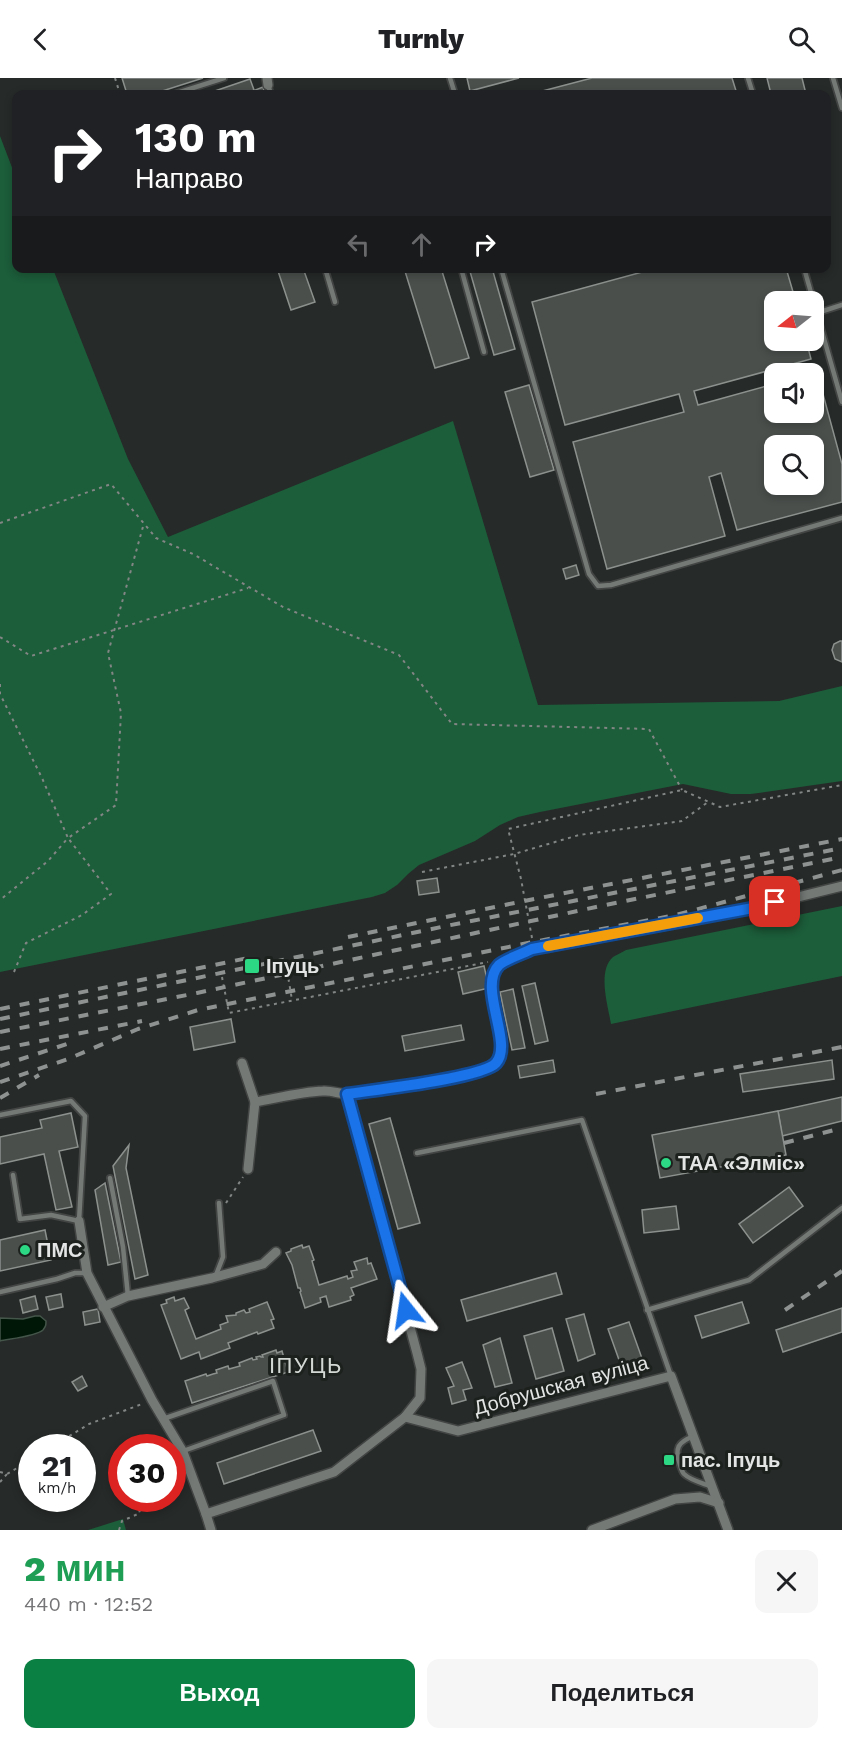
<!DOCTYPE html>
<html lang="ru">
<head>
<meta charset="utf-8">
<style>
	body { margin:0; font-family:"Work Sans",sans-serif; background:#f6f6f6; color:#202124; height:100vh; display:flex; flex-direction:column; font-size:22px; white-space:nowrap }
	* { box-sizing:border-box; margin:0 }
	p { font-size:20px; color:#757577 }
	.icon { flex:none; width:33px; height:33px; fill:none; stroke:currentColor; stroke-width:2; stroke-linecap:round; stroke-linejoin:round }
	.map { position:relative; height:1452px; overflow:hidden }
	.side { display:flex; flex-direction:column; background:#fff; flex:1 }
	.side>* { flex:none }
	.guide { position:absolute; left:12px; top:12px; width:819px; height:183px; border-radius:12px; box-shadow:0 3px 9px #0003; background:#202124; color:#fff; overflow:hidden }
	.needle { width:39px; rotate:253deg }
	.tools { position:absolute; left:764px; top:213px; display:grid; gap:12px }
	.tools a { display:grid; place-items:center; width:60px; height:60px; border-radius:12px; background:#fff; box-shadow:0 3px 9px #0003; font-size:30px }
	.speed { position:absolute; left:18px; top:1356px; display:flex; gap:12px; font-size:30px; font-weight:700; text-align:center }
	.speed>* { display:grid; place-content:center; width:78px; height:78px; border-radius:50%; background:#fff; box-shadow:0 3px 9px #0003; line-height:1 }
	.speed small { font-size:15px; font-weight:400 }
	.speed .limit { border:9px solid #d22; background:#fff; color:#111 }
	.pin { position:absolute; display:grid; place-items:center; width:51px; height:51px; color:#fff; margin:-26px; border-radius:12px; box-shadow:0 3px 9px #0006 }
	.me { position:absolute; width:66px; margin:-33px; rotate:345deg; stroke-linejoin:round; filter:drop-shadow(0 0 4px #0008) }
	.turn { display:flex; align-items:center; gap:21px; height:126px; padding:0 24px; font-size:27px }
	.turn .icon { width:78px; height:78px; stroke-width:2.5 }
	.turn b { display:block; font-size:42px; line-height:51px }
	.lanes { display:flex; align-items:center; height:57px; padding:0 24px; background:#0003; justify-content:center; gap:30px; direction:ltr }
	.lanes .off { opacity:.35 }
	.round { display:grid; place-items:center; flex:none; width:63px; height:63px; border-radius:12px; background:#f6f6f6 }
	.head { display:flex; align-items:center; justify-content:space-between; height:102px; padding:0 24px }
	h1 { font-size:36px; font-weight:800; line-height:45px; color:#1e9e55 }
	.action { display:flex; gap:12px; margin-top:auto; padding:12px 24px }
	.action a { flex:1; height:69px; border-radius:12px; background:#0b8043; color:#fff; font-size:24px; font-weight:800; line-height:69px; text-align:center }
	.action a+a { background:#f6f6f6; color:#202124 }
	header { display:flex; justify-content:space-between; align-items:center; height:78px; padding:0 24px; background:#fff; font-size:27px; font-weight:800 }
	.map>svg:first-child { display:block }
</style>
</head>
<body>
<header><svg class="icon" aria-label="back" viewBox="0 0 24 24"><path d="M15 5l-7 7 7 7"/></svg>Turnly<svg class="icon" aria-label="search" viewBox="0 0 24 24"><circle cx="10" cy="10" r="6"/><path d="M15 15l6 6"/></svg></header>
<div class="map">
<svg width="842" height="1452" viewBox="0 0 842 1452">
	<rect width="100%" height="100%" fill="#262a28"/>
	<g fill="#1c5d3a">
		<polygon points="0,58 16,100 16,190 53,191 128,381 168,459 453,343 538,627 779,623 842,608 842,703 751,716 731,716 683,706 540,734 518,739 500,747 475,763 419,787 408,796 397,807 385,815 372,819 0,894"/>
		<path d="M842,828V898L611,946C608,928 597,893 613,879C617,877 622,874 626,872Z"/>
		<polygon points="123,1441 126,1452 88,1452"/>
	</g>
	<path fill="#001708" stroke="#44554a" stroke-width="1.5" d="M35,1238H40L46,1243C46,1247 46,1248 43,1252C37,1258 9,1261 0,1263V1240L23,1241Z"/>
	<g fill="#4a4f4c" stroke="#8c918e" stroke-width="1.5" fill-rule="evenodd">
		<polygon points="122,0 203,0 153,16 127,16"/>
		<polygon points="467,0 519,0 470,13"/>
		<polygon points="592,0 732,0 737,16 531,16"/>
		<polygon points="767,0 802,0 806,16 771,16"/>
		<polygon points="250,1 254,12 250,14 242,16 206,16"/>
		<polygon points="263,9 265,16 251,16 250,14"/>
		<polygon points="277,190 303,190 315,224 291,232"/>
		<polygon points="404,190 441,190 469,280 435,290"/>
		<polygon points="469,190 492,190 515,271 494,277"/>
		<path d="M645,190H786L796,224H774V262H806L811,281L694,313L698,327L774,306V334H813V296H811L817,294L842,386V424L737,452L721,395L709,399L725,458L607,491L573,364L684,334L679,316L565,347L532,224L646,193ZM774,368H813V406H774Z"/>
		<polygon points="529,307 554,392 530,399 505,314"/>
		<polygon points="576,487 579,497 566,501 563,491"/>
		<polygon points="840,563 842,563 842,584 835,581 832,572 834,566"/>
		<polygon points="437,800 439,814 419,817 417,803"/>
		<polygon points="484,888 489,910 463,916 458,894"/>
		<polygon points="535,905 548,963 535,966 522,908"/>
		<polygon points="513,911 525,970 512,972 500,914"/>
		<polygon points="231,941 235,964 194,972 190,949"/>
		<polygon points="461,947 464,962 405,973 402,958"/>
		<polygon points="553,982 555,994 520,1000 518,988"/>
		<polygon points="832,982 834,1001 743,1014 740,996"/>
		<polygon points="842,1019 842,1043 782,1058 778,1033"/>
		<polygon points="778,1033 786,1077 660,1100 652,1057"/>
		<polygon points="71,1035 78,1069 59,1073 72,1129 56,1132 44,1076 0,1086 0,1059 42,1050 40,1042"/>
		<polygon points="390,1040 420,1145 398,1151 369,1046"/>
		<polygon points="129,1067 126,1090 148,1197 135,1201 113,1088"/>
		<polygon points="105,1105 121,1184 108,1187 95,1112"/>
		<polygon points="789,1109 803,1128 753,1165 739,1146"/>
		<polygon points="676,1128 679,1151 644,1155 642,1132"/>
		<polygon points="45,1152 51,1182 0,1193 0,1162"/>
		<polygon points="302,1167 303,1170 309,1168 314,1182 312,1183 319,1207 347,1198 348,1201 353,1199 351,1193 357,1192 354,1184 367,1180 368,1186 371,1185 377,1201 351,1210 354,1217 350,1219 351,1222 329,1229 326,1218 320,1220 321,1224 305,1230 300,1214 301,1213 300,1210 298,1210 292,1187 286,1175 291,1173 291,1171"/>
		<polygon points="556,1195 562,1216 467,1243 461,1222"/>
		<polygon points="61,1216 63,1229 49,1232 46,1219"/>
		<polygon points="35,1218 38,1231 23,1235 20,1222"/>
		<polygon points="174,1219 175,1223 184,1220 189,1230 185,1232 196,1261 221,1251 220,1247 228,1244 226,1238 236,1237 236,1235 244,1232 246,1235 250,1234 249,1231 267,1224 274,1241 271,1242 274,1250 258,1256 257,1254 228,1265 230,1270 201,1281 199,1274 181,1281 161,1227 167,1225 166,1222"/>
		<polygon points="742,1224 749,1245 702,1260 695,1238"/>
		<polygon points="842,1230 842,1254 783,1274 776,1252"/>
		<polygon points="98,1231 100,1244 85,1247 83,1234"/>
		<polygon points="584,1236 595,1276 578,1283 566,1241"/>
		<polygon points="629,1244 644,1286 623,1293 608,1251"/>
		<polygon points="552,1250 564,1293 536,1301 524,1258"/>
		<polygon points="500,1260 512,1305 495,1309 483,1267"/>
		<polygon points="276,1272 277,1275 282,1273 288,1294 192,1325 185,1303 206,1296 207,1298 213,1296 217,1295 216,1292 228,1288 229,1291 240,1288 239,1285 252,1280 253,1282 257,1281 256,1279 260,1278 261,1279 263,1279 262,1277"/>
		<polygon points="462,1284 472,1310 463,1312 466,1322 452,1326 448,1310 454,1308 446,1290"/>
		<polygon points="82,1298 87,1308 78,1313 72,1304"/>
		<polygon points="313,1352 321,1373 224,1406 217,1385"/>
	</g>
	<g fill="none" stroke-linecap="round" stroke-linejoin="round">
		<defs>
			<g id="lane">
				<polyline points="450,0 455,16"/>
				<polyline points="748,0 753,16"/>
				<polyline points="833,0 842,30"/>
				<polyline points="268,7 271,16"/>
				<polyline points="174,16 224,0"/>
				<polyline points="325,190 335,224"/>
				<polyline points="461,190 484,274"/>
				<polyline points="501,190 589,496 598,508 611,507 842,440"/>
				<polyline points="804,190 842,324"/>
				<polyline points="817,235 842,227"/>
				<polyline points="0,1037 71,1023 85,1038 79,1143 51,1137 20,1141 13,1097"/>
				<polyline points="417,1075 582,1042 671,1298"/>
				<polyline points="110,1100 123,1169 128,1218"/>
				<polyline points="216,1197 223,1179 219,1125"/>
				<polyline points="0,1214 57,1201 75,1195 87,1195"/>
				<polyline points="647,1232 749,1202 842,1130"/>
				<polyline points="163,1341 273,1303 284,1337 172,1377"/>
				<path d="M694,1358C678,1364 674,1370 680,1387C681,1390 682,1394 684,1396C690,1402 702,1405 710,1408"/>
			</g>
			<g id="street">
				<polyline points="267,0 268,7"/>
				<polyline points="242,985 255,1024"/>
				<path d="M248,1091L255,1024C278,1020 300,1014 323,1013C332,1012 341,1017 350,1016C373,1014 486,998 497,984C513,962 477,908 499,887C504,882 524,875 532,871L753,830L842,808"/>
				<polyline points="79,1143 87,1195 152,1322 183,1374 206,1436"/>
				<polyline points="103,1229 128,1218 212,1200 263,1186 276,1174"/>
				<polyline points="405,1339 458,1353 671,1298 728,1452"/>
				<polyline points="211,1452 206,1436 334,1394 405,1339 420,1320 421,1291 417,1275 347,1016"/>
				<polyline points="592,1452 675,1421 700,1419 719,1425"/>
			</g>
		</defs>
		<use href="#lane" stroke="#424543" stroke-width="8"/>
		<use href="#street" stroke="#424543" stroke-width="12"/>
		<g stroke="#828684" stroke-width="2" stroke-dasharray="3 4.5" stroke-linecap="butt">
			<polyline points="115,0 120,16"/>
			<polyline points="16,82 16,84"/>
			<polyline points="0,445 111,406 156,460 193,476 283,529 399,577 452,646 649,651 682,712"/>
			<polyline points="0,559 31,578 248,510"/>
			<polyline points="0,606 0,616 42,700 68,760 48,783 0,822"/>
			<polyline points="422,794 514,776 579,757 682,743 708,724"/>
			<polyline points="532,860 521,801 508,751 682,712 720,729 842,707"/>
			<polyline points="286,886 292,922"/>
			<polyline points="14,894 26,865 82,837 111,816 68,760 116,727 121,635 108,575 144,445"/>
			<polyline points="222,899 229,935 488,884"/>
			<polyline points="226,1125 243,1099"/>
			<polyline points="50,1370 89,1346 142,1326"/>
			<polyline points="0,1394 7,1396 32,1381"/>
			<polyline points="0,1404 7,1396"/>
			<polyline points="119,1452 122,1443 140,1435 136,1420"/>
		</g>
		<use href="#lane" stroke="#747976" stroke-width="4.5"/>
		<use href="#street" stroke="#747976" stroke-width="9"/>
		<g stroke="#8e9290" stroke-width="4" stroke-dasharray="10 10" stroke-linecap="butt">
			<polyline points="348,859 524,823 842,761"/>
			<polyline points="0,931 248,880"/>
			<polyline points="0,941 446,848 842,770"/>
			<polyline points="0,954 197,915 596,829 842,779"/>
			<polyline points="0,971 142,943"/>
			<polyline points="0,988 73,964"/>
			<polyline points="0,1004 68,981 138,951 198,932 533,864 676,837 842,792"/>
			<polyline points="596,1016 842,969"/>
			<polyline points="0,1020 39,997"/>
			<polyline points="784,1065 842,1050"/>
			<polyline points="785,1232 842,1193"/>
		</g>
	</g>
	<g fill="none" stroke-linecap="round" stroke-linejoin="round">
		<defs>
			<path id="route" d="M406,1232L347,1016C373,1012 483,1000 496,985C514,965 477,909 499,887C504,882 524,875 532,871L753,830L775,824"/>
		</defs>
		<use href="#route" stroke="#114b97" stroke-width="15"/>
		<use href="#route" stroke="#1a73e8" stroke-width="10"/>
		<polyline stroke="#f59e0b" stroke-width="10" points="548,868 698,840"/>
	</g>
	<g fill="#2cd884" stroke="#1d211e" stroke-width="2">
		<rect x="244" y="880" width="16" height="16" rx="3"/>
		<circle cx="666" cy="1085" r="6"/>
		<circle cx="25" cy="1172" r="6"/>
		<rect x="663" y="1376" width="12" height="12" rx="3"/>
	</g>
	<g text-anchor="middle" stroke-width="6" stroke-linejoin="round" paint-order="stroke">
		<g font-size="20" font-weight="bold" fill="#e2e5e3" stroke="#1d211e" text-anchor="start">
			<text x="266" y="895">Іпуць</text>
			<text x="678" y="1092">ТАА «Элміс»</text>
			<text x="37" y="1179">ПМС</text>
			<text x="681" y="1389">пас. Іпуць</text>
		</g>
		<g font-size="20" fill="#e2e5e3" stroke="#1d211e">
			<text transform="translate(561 1307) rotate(-15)" y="7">Добрушская вуліца</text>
		</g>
		<g font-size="22" letter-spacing="1.5" fill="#d3d8d4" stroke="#1d211e">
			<text x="306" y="1295">ІПУЦЬ</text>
		</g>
	</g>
</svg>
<div class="tools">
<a><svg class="needle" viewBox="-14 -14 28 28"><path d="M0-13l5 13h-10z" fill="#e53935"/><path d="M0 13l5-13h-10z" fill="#757577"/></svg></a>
<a><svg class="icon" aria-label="sound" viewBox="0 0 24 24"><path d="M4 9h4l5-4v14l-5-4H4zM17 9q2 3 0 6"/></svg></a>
<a><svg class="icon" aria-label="search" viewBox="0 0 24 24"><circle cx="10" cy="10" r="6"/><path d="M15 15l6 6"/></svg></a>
</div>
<div class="speed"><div>21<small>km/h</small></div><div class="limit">30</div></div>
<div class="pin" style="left:775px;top:824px;background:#d93025"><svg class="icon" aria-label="arrive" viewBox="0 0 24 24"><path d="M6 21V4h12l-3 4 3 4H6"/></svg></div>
<svg class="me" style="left:406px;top:1232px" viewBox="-20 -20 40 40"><path d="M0-17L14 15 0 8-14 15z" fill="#1a73e8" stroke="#fff" stroke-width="4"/></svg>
<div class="guide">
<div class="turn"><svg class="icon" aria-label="right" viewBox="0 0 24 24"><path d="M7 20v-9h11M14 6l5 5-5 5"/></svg><div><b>130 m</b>Направо</div></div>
<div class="lanes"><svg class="icon off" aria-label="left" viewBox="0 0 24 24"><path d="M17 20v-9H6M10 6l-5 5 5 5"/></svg><svg class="icon off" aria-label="ahead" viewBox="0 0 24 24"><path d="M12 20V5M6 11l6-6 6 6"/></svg><svg class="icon" aria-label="right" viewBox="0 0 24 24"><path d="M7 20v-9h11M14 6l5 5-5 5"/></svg></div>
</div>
</div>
<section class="side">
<div class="head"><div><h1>2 мин</h1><p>440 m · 12:52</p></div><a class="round"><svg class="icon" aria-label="close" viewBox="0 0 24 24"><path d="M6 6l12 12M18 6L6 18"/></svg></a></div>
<div class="action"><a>Выход</a><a>Поделиться</a></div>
</section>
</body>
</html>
